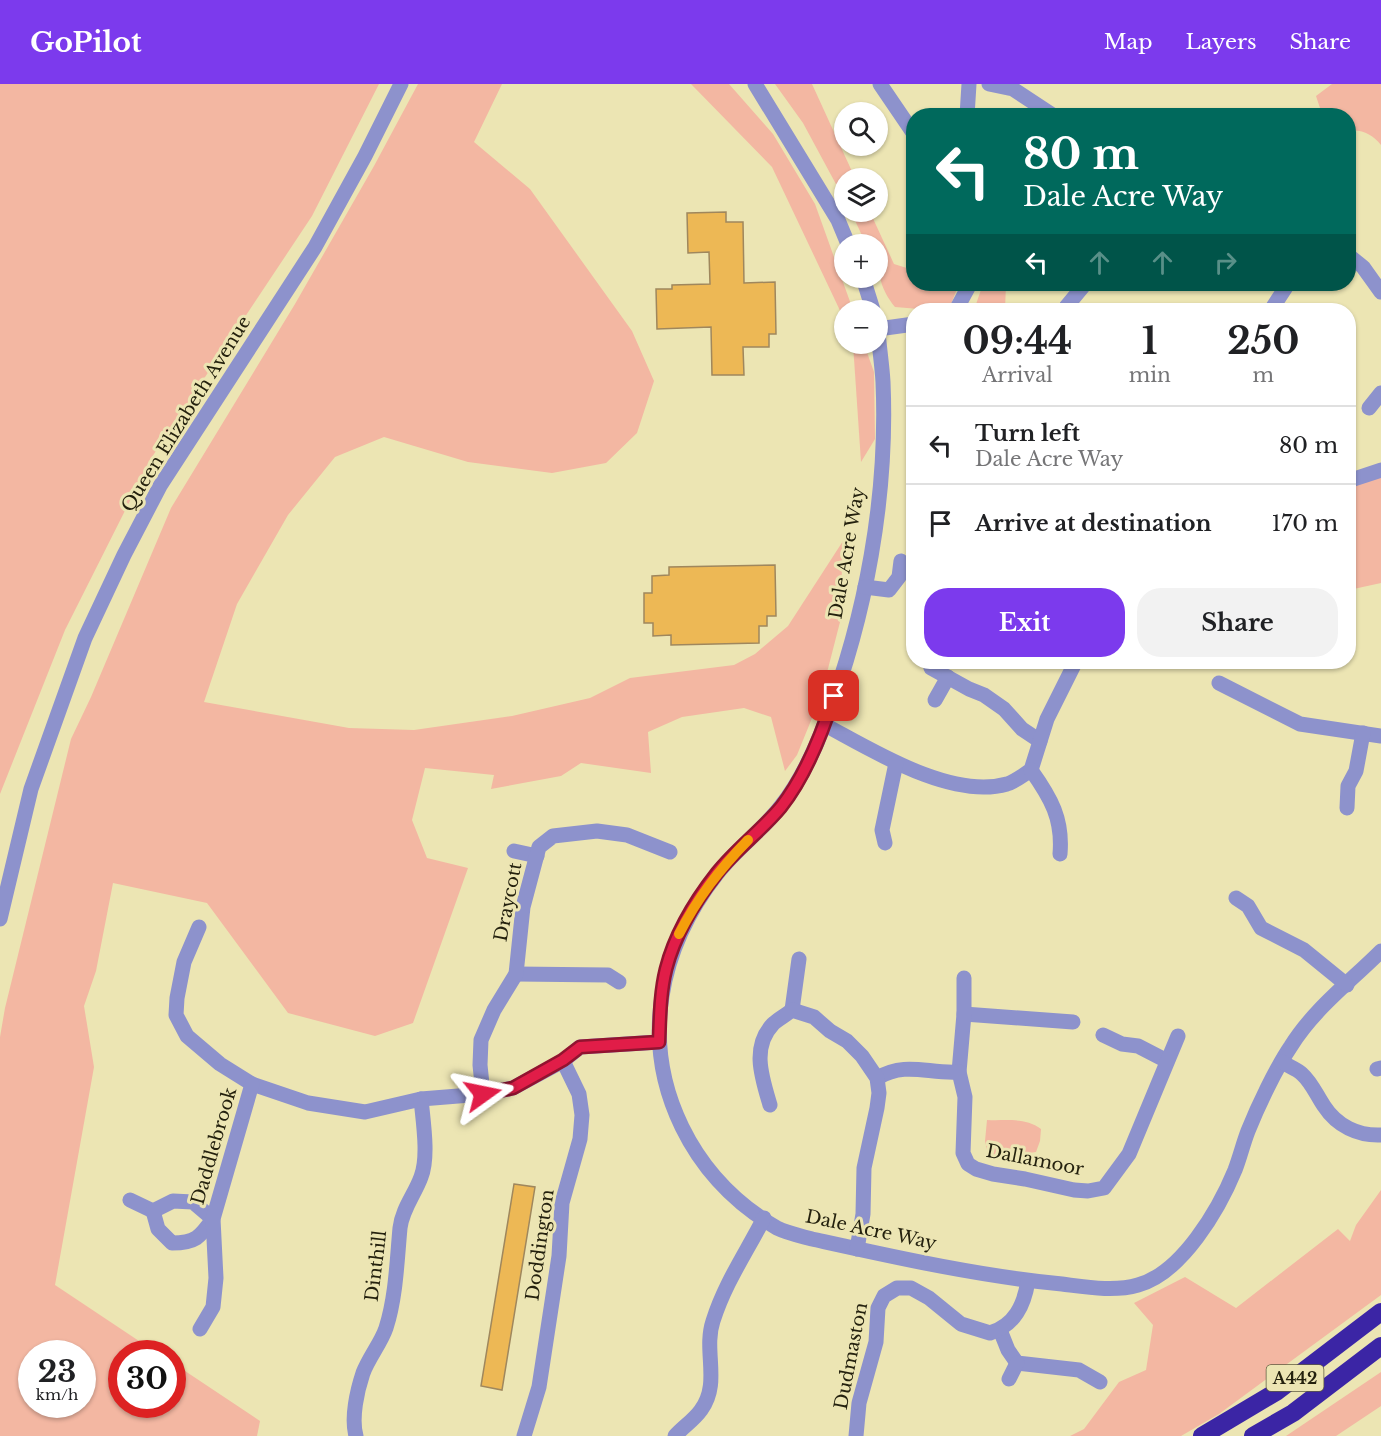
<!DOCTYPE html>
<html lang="en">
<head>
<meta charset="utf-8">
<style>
	body { margin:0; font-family:"Libre Baskerville",serif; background:#f2f2f2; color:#202124; height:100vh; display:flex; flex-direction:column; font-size:22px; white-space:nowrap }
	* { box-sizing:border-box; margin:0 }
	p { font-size:20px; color:#757577 }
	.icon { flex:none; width:33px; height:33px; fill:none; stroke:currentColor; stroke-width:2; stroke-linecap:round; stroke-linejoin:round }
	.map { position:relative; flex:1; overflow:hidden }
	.details { position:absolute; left:906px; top:219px; width:450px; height:366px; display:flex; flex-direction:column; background:#fff; border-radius:24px; box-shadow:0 2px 4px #0004 }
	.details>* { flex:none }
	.top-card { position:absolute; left:906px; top:24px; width:450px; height:183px; border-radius:24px; box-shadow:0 2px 4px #0004; background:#00695c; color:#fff; overflow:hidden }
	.fabs { position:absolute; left:834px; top:18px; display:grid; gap:12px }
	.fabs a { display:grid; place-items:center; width:54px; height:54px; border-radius:50%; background:#fff; box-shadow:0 2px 4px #0004; font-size:30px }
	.speed { position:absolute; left:18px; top:1256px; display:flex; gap:12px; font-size:30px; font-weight:700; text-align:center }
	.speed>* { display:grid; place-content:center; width:78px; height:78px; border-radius:50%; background:#fff; box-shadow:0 2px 4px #0004; line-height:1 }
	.speed small { font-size:15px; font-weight:400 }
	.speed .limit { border:9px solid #d22; background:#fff; color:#111 }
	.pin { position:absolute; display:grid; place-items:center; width:51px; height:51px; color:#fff; margin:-26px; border-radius:12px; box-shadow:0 3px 9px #0006 }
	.me { position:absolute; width:66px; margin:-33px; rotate:78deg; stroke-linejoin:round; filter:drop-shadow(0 0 4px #0008) }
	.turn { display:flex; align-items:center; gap:21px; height:126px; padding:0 18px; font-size:27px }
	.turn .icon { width:78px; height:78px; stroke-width:2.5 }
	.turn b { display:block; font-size:42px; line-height:51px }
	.lanes { display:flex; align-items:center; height:57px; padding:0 18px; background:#0003; justify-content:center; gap:30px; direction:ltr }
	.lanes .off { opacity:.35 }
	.eta { display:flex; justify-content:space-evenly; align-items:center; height:102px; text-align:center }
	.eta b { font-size:36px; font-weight:700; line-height:42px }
	.cta { display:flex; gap:12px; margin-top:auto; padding:12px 18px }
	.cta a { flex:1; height:69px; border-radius:24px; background:#7c3aed; color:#fff; font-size:24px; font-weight:700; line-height:69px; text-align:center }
	.cta a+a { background:#f2f2f2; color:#202124 }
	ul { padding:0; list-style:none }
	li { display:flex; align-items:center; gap:18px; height:78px; padding:0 18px; border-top:2px solid #e0e0e0 }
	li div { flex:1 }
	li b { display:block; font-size:22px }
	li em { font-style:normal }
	header { display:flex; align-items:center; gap:36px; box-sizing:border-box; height:84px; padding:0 30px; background:#7c3aed; color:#fff }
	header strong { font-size:28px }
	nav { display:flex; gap:33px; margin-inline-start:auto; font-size:21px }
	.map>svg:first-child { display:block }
</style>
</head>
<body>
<header>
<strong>GoPilot</strong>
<nav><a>Map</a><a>Layers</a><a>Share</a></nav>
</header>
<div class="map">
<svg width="1381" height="1352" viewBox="0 0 1381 1352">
	<rect width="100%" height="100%" fill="#ece5b3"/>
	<g fill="#f3b7a2" fill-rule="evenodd">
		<polygon points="0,0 379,0 312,132 152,373 65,546 0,710"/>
		<path d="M418,0H502L474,58L530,105L632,247L654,297L637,349L606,379L552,389L468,378L384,353L335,373L288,431L237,520L204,618L349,644L414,646L512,632L590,614L630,594L734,581L755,570L788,542L843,457L840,538L821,612L797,671L785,687L771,633L744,624L682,633L648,648L651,689L581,679L561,692L491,705L494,691L425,684L412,736L427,774L468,784L413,939L375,952L288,929L207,819L113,799L96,887L84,922L94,983L55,1201L157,1269H122V1320H172L173,1279L260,1337L257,1352H0V953L5,924L71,655L91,613L171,424L295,220L374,82ZM32,1269H82V1320H32Z"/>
		<polygon points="691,0 729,0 773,50 815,120 853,226 844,226 844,235 772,83"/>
		<polygon points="775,0 812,0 855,94 844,94 844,115 803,39"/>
		<path d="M1332,0H1381V61C1373,51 1362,45 1349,47L1348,32L1318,31L1321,27L1316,12Z"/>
		<path d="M851,128H870L894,180L913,186L914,200H959L951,220L931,226L895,223C878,202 878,187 878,160H866Z"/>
		<polygon points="983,200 1006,200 1005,226 974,226"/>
		<polygon points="853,260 864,260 874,288 875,355 861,378"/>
		<polygon points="1381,390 1381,499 1349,506 1349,402"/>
		<path d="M987,1036C1006,1037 1025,1033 1041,1045L1040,1057L1036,1068L1029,1069L1025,1079L1002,1076L988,1070L985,1057Z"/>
		<polygon points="1381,1106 1381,1211 1219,1330 1181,1352 1070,1352 1084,1345 1119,1298 1146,1286 1153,1241 1134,1219 1185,1193 1236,1224 1338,1145 1350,1157 1356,1141"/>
		<polygon points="1381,1288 1381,1322 1336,1352 1286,1352"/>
	</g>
	<g fill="#edb855" stroke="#9f875d" stroke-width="1.5">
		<polygon points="726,128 726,138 743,138 744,199 775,198 776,250 769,250 769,263 743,263 744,291 712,291 711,243 657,245 656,205 672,205 672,201 710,200 709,168 688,169 687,129"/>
		<polygon points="775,481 776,532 767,532 767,542 759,542 759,559 671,561 671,551 653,552 653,539 644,539 644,509 652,509 652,492 669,491 669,483"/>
		<polygon points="514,1100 535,1103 502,1306 481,1302"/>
	</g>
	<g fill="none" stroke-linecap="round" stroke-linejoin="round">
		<g stroke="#8d92cc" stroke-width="15">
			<polyline points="755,0 838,136 848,160"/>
			<polyline points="880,0 914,50"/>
			<polyline points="989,0 1013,5 1054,32"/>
			<polyline points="967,32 969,0"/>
			<polyline points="1348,171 1363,183 1381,208"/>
			<polyline points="863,194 873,226"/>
			<polyline points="1066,223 1085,200"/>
			<polyline points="956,226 970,200"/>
			<polyline points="1271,226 1288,200"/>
			<polyline points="878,245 914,240"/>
			<path d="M878,246C879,263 882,280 883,298C888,412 866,532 825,639C814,668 800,698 781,722C762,747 736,765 717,790C659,864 640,957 682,1043C703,1086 736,1120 777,1144C787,1149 801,1152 812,1155C894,1173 978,1192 1062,1200C1086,1203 1114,1208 1138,1201C1182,1189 1219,1125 1235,1086C1240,1073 1243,1060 1248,1047C1258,1022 1276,984 1291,962C1314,925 1351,897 1381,867"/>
			<polyline points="1369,324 1381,309"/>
			<polyline points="1348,397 1381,386"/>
			<polyline points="865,503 889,506 899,493 901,477"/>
			<polyline points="931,584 969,605 984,611 1004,625 1022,645 1040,657"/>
			<polyline points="1219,599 1300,640 1381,652"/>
			<polyline points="935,616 948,593"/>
			<path d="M825,641C872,666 951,716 1007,700C1016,697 1023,691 1031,686L1047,635L1074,581"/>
			<path d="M1031,686C1051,714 1063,735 1060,770"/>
			<polyline points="1347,724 1348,702 1356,687 1363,649"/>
			<polyline points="885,759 882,746 896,679"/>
			<polyline points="514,767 537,772"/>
			<polyline points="1236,814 1248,822 1261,844 1304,866 1347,901"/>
			<polyline points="0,835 31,705 85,554 124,471 160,402 315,163 365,72 401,0"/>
			<polyline points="199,843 184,878 177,914 176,931 187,952 220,980 252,1000 308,1019 365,1028 421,1015 483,1010 513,1004 563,977 580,963 659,958"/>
			<polyline points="516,890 608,891 619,898"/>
			<polyline points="792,926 799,875"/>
			<polyline points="964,930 1073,938"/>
			<polyline points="1103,951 1122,960 1138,962 1167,977"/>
			<path d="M1282,978C1288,982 1297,985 1302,990C1312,999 1317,1012 1324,1022C1337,1042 1358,1052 1381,1051"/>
			<polyline points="1377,985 1381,984"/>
			<polyline points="959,988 964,930 964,894"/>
			<path d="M877,994C907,977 927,990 959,988L965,1013L963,1069L968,1080L976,1085L993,1090L1025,1095L1074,1106L1088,1107L1104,1104L1129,1070L1178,952"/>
			<polyline points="483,1010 480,981 481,956 494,926 516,890 523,823 539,763 553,752 597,747 627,751 670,768"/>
			<path d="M770,1021C762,994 751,963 773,940C778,935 786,931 792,926L814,933L830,947L847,957L862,972L877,994L879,1009L877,1024L864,1084L863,1130L857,1165"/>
			<polyline points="130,1116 153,1127"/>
			<path d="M173,1117L193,1118L213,1135C200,1153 196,1159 172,1159L158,1145L153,1127Z"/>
			<polyline points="200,1245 213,1223 216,1194 213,1135 252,1000"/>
			<polyline points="1000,1246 1008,1266 1017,1279 1079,1286 1100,1298"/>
			<polyline points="1009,1295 1017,1279"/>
			<path d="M356,1352C351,1334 357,1307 363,1289C369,1273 381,1259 386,1244C396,1213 397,1176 400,1144C402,1125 415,1110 421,1093C429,1073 423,1037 421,1015"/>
			<polyline points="524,1352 539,1303 559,1172 562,1119 580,1055 582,1031 579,1010 563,977"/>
			<path d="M675,1352C683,1343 694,1336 701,1326C721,1299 703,1267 713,1237C725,1199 746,1169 764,1134"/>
			<path d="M856,1352L859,1319L876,1258L878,1224L884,1212L897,1204H911L929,1214L961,1240L990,1249C1015,1241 1024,1221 1028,1197"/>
		</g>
		<g stroke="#3b25a5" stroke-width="18">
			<polyline points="1202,1352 1276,1308 1381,1228"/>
			<polyline points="1253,1352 1293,1329 1381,1262"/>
		</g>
	</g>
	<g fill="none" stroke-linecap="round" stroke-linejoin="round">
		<defs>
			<path id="route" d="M483,1010L513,1004L563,976L580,963L659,958C660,934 660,909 666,885C675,850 695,817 717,789C736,765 762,746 781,723C806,691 822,650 834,612"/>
		</defs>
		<use href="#route" stroke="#92132f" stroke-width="15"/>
		<use href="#route" stroke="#e11d48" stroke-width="10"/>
		<path stroke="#f59e0b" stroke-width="10" d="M679,850C698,813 719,786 748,756"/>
	</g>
	<g text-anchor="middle" stroke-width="6" stroke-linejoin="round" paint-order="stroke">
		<rect fill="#ece5b3" stroke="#605c40" stroke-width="1.5" x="1266.5" y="1281" width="57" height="26" rx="4.5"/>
		<g font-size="16" font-weight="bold" fill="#24210e">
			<text x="1295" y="1300">A442</text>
		</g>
		<g font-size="18" fill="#24210e" stroke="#ece5b3">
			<text transform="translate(186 330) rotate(-58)" y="6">Queen Elizabeth Avenue</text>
			<text transform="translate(847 469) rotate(-80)" y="6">Dale Acre Way</text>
			<text transform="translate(508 818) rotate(-79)" y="6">Draycott</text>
			<text transform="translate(214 1062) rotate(-74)" y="6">Daddlebrook</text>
			<text transform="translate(1035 1076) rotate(11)" y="6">Dallamoor</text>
			<text transform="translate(871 1146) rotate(12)" y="6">Dale Acre Way</text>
			<text transform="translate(540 1161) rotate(-82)" y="6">Doddington</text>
			<text transform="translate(376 1182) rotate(-83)" y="6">Dinthill</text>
			<text transform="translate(851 1272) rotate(-79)" y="6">Dudmaston</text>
		</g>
	</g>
</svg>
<div class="fabs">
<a><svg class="icon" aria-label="search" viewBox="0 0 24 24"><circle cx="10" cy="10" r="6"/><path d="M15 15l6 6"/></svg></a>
<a><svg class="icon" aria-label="layers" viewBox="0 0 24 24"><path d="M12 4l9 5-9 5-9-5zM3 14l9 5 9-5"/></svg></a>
<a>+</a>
<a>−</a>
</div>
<div class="speed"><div>23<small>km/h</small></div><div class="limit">30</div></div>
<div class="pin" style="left:834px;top:612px;background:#d93025"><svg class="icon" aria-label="arrive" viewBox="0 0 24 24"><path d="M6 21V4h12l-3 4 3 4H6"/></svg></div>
<svg class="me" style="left:483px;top:1010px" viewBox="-20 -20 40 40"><path d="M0-17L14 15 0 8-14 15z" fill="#e11d48" stroke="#fff" stroke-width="4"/></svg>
<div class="top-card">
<div class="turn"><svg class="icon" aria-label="left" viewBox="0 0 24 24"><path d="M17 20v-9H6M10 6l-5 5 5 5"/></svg><div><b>80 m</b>Dale Acre Way</div></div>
<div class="lanes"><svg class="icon" aria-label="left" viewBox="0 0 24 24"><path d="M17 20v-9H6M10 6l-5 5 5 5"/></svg><svg class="icon off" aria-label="ahead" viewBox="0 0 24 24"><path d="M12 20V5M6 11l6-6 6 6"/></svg><svg class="icon off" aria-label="ahead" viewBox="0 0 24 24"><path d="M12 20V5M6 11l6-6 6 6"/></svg><svg class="icon off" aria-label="right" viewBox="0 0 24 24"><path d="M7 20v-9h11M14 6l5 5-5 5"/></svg></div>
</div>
<section class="details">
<div class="eta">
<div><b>09:44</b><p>Arrival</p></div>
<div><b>1</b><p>min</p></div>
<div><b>250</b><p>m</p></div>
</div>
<ul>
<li><svg class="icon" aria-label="left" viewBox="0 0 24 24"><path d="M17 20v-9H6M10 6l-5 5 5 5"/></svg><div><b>Turn left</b><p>Dale Acre Way</p></div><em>80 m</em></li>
<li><svg class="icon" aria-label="arrive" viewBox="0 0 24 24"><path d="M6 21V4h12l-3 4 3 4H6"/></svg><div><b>Arrive at destination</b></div><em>170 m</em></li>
</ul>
<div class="cta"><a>Exit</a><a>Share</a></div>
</section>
</div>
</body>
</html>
